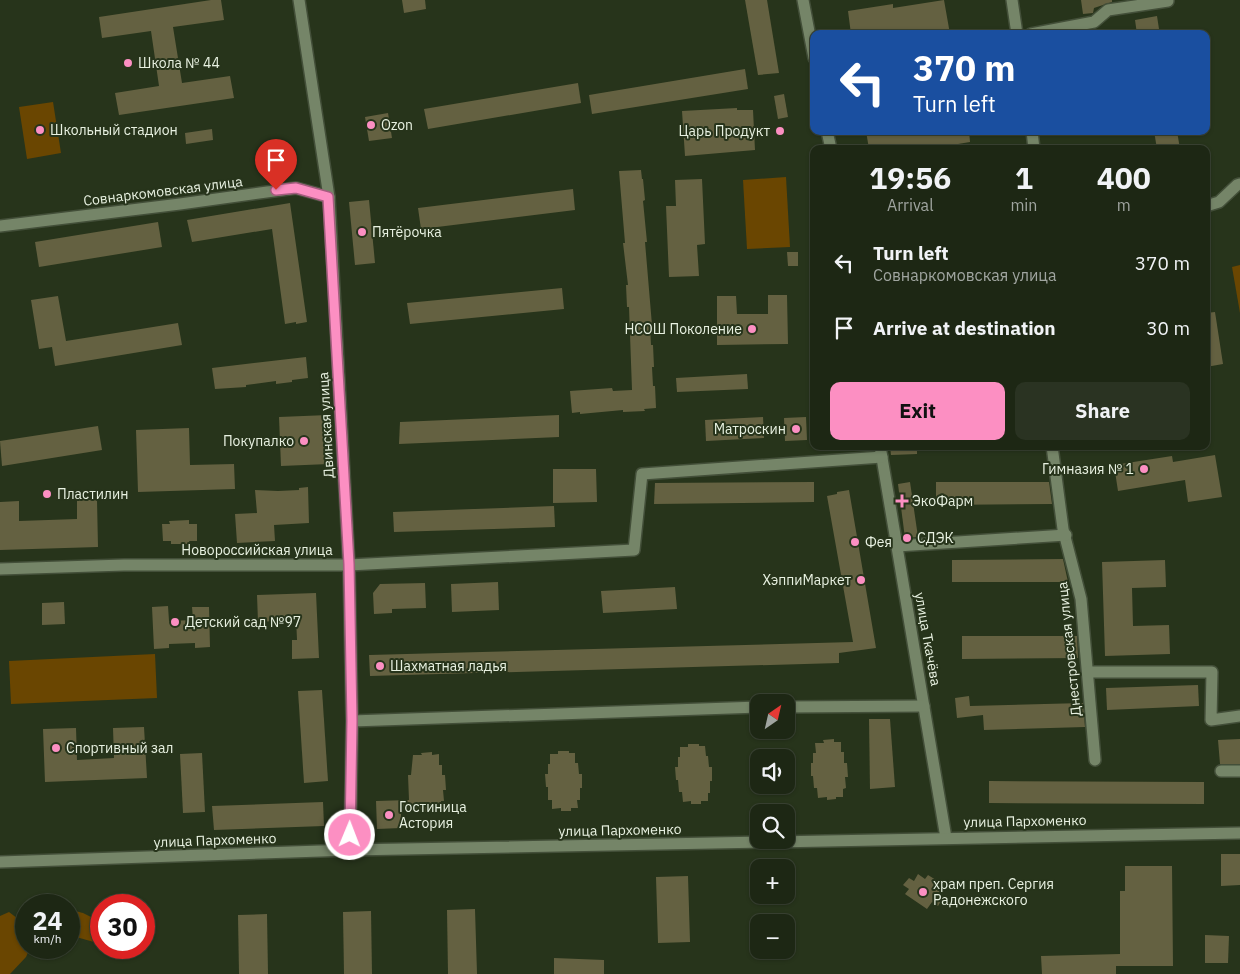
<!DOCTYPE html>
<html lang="en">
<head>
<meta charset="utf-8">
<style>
	body { margin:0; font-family:"IBM Plex Sans",sans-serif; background:#2a3322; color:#f1f3f6; height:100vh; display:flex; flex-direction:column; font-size:19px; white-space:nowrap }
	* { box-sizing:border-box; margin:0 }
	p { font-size:16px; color:#a0a5a0 }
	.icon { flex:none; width:28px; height:28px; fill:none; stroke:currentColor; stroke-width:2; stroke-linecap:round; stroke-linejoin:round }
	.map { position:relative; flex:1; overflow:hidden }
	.panel { position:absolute; left:810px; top:145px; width:400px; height:305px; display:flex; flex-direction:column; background:#1d2714; border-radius:10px; box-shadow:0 1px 4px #0004,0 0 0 1px #3b4434 }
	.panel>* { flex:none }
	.top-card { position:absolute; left:810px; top:30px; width:400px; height:105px; border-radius:10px; box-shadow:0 1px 4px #0004,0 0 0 1px #3b4434; background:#1a4fa0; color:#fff; overflow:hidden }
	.needle { width:32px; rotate:34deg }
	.fabs { position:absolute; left:750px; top:694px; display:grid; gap:10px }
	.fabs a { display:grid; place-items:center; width:45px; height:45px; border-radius:10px; background:#1d2714; box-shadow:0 1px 4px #0004,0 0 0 1px #3b4434; font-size:25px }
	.speed { position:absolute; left:15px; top:894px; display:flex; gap:10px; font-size:25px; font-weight:700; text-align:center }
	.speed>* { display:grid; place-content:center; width:65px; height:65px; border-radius:50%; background:#1d2714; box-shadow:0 1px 4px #0004,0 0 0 1px #3b4434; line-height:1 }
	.speed small { font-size:12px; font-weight:400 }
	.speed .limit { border:8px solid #d22; background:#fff; color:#111 }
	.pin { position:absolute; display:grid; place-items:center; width:42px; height:42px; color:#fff; margin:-51px -21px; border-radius:50% 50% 50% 0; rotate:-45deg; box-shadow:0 0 5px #0007 }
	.pin .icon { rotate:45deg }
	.me { position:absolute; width:55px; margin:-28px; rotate:1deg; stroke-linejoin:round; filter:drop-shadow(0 0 4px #0008) }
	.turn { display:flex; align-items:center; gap:18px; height:105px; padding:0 20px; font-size:22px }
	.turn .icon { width:65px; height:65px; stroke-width:2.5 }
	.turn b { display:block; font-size:35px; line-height:42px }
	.eta { display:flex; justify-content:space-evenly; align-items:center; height:85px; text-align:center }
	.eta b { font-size:30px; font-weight:700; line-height:35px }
	.action { display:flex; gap:10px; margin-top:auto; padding:10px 20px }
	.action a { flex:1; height:58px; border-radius:10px; background:#fc8fc2; color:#111; font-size:20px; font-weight:700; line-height:58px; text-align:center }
	.action a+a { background:#2a3322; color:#f1f3f6 }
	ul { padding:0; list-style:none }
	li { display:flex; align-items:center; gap:15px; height:65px; padding:0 20px }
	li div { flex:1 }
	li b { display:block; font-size:19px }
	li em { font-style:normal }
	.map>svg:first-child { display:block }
</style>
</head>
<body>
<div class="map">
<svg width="1240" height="974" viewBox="0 0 1240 974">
	<rect width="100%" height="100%" fill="#27341b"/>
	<g fill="#6a4601">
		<polygon points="53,102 61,153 27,159 19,107"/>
		<polygon points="786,177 790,247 747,249 743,180"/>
		<polygon points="1240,265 1240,313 1232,267"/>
		<polygon points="155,654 157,698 11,704 9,661"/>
		<polygon points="75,911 83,913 91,917 101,911 101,944 69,935 69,921 73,918"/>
		<polygon points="9,912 26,925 26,948 30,948 26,957 10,974 0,974 0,916"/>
	</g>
	<g fill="#646141">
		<polygon points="211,0 221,0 224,20 173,27 182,83 230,76 234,98 119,115 115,93 159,86 151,31 102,38 99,17"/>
		<polygon points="402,0 425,0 426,9 404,13"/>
		<polygon points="745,0 767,0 779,73 758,75"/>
		<polygon points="944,0 950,34 851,34 848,11 893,4 893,8"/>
		<polygon points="1081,0 1112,0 1112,2 1094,8 1093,13 1083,14"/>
		<polygon points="1157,16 1159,29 1157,30 1158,34 1137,34 1135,20"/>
		<polygon points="745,69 748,89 592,114 589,95"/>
		<polygon points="578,83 581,103 428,129 424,109"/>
		<polygon points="784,94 788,117 778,119 774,96"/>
		<polygon points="737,108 737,110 753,110 755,150 685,156 682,111"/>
		<polygon points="388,113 392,138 369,141 365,117"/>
		<polygon points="212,129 213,140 186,144 185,133"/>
		<polygon points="866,131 969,131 970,142 928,149 869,149"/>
		<polygon points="1154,131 1177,131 1180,149 1157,149"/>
		<polygon points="641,170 642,179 643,179 645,200 643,201 647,242 645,242 652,325 650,325 651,345 653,345 654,367 652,367 653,386 655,386 656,408 644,409 645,411 623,412 623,410 580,414 580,412 572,413 570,391 612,388 613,391 632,390 629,307 627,307 626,285 628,285 623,243 625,243 619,171"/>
		<polygon points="702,179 705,244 697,245 699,276 669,277 666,206 676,206 675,180"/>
		<polygon points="573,189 575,210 421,229 418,208"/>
		<polygon points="369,200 375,263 355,265 349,202"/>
		<polygon points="290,203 307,322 296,324 296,322 285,324 272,229 192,242 187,220"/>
		<polygon points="158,222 162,247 39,267 35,242"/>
		<polygon points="787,252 798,252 798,266 788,266"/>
		<polygon points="562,288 564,309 410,324 407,303"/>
		<polygon points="768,295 787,295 788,344 717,345 717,296 736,296 737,314 768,314"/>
		<polygon points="58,296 66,341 178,323 182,345 55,366 52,347 39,349 31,300"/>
		<polygon points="1215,312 1223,364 1206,367 1206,313"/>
		<polygon points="306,357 308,378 292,380 292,382 276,384 276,381 246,385 246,387 215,389 212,368"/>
		<polygon points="747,374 748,389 677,392 676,378"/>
		<polygon points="328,415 329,464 281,466 279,417"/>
		<polygon points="559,415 559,437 399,444 400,422"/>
		<polygon points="763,417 764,438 706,441 705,420"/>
		<polygon points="806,417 807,440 785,441 784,418"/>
		<polygon points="98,426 102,450 2,466 0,441"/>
		<polygon points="189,428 190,465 234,464 235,489 138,492 136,430"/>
		<polygon points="890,446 917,446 917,454 891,455"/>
		<polygon points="1215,455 1222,497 1188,502 1185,480 1118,491 1114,465 1172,456 1173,462"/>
		<polygon points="553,469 596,469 597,502 553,503"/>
		<polygon points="814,482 814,502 654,504 655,483"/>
		<polygon points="910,482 918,537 905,538 898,484"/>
		<polygon points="936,482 1049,482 1052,504 936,505"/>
		<polygon points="308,487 309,523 274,525 275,541 237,543 235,514 257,513 255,490 278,491 299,490 299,488"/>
		<polygon points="849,490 876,648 839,653 839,663 370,676 369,655 853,642 827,496 837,494 837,492"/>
		<polygon points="77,500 97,500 98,547 0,550 0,502 19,501 19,521 77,519"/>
		<polygon points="554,506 555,527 394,532 393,512"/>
		<polygon points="189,520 189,524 197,524 197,541 189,541 190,544 171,544 171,541 163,541 162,524 170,524 169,521"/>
		<polygon points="1063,559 1068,582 952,582 952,560"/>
		<polygon points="1165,560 1166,587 1132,588 1133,626 1169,625 1170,654 1105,656 1102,562"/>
		<polygon points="498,582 499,610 452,612 451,584"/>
		<polygon points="425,583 426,608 392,609 392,613 374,614 373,593 380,584"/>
		<polygon points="675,587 677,609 603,613 601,591"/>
		<polygon points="316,593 319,658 292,659 292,640 297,640 296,617 275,618 275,621 258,622 257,595"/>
		<polygon points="64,602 65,624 42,625 42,603"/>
		<polygon points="168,606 169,621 193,620 192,607 209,607 210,647 195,648 195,643 169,644 169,648 154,649 152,607"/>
		<polygon points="962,636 1077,636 1078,658 962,659"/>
		<polygon points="1198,685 1199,706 1107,710 1106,688"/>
		<polygon points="322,690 328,781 304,783 298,691"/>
		<polygon points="969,696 970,706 1083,703 1085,727 984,730 983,715 957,718 955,698"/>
		<polygon points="869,719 890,719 895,787 870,789"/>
		<polygon points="144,727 147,778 45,782 43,729 76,728 77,760 114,758 113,728"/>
		<polygon points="834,739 834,742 841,742 841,752 844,752 844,763 847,763 848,777 845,777 846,788 843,789 843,797 836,797 836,799 827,800 827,797 818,798 817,788 814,788 813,776 811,776 811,763 813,763 813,753 816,753 815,743 824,743 823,740"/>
		<polygon points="1240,739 1240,764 1220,764 1218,740"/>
		<polygon points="688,744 699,744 699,746 705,746 706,756 708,756 709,767 712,767 712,781 710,781 710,793 708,793 708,801 701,801 701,804 691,804 691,801 683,802 682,792 679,792 678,780 676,780 675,767 678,767 678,757 680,757 680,747 688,747"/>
		<polygon points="558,751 569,751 569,753 575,753 575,763 578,763 579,774 582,774 582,788 580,788 580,800 577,800 578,808 571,808 571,811 561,811 561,808 552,809 552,800 548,800 548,787 546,787 545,774 548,774 548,764 550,764 550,754 558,754"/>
		<polygon points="432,752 432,755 439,754 439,765 442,765 442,775 445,775 446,790 443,790 444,801 441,801 441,809 434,810 434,812 425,812 425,810 401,810 401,828 377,829 376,801 409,800 408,775 411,775 413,755 422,755 421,753"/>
		<polygon points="202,753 205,812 183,813 180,754"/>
		<polygon points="989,781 1204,782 1204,804 989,803"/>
		<polygon points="323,802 324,826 214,830 212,806"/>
		<polygon points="1221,854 1240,854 1240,885 1221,886"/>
		<polygon points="1125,866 1172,866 1173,966 1116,966 1116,974 1042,974 1041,956 1120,954 1120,891 1125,891"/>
		<polygon points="918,874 925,879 928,875 936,880 934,884 942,889 937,896 942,899 938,906 932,902 927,909 905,894 909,889 903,885 909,878 914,881"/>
		<polygon points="688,876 690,942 658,943 656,877"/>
		<polygon points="475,909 477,974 448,974 447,910"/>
		<polygon points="371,911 372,974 344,974 343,912"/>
		<polygon points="267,914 268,974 239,974 238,915"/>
		<polygon points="1205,935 1229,936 1228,963 1205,963"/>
		<polygon points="554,958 604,960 604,974 554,974"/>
	</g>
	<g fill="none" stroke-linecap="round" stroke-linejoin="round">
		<defs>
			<g id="minor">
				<polyline points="299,0 329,197 349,565 352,721 350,850"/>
				<polyline points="803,0 814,58"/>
				<polyline points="1012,0 1017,34"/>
				<polyline points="1031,34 1094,22 1108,10 1168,1"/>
				<polyline points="827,131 831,149"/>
				<polyline points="1032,131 1034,149"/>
				<polyline points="1206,206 1219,202 1237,185 1240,184"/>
				<polyline points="0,226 180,204 296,188 329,197"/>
				<polyline points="880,446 946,838"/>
				<polyline points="1052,446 1063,529 1081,599 1095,760"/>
				<polyline points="897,546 1066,535"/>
				<polyline points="0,569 124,565 349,565 634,550 642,474 882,457"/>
				<polyline points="1088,672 1212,672 1211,720 1240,716"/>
				<polyline points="786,707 924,706"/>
				<polyline points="352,721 759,707"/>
				<polyline points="1221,771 1240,771"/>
				<polyline points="0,862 350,850 1240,833"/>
			</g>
		</defs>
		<use href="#minor" stroke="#434f39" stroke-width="14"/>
		<use href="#minor" stroke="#758568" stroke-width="11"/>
	</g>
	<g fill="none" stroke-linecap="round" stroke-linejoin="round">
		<defs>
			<polyline id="route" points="276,190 296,188 328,197 349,564 352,721 350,835"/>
		</defs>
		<use href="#route" stroke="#a45d7e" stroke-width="12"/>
		<use href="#route" stroke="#fc8fc2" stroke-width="9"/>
	</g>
	<g fill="#fc8fc2" stroke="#27341b" stroke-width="2">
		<circle cx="128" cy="63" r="5"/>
		<circle cx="371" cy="125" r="5"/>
		<circle cx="40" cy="130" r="5"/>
		<circle cx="780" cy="131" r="5"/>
		<circle cx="362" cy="232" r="5"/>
		<circle cx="752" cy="329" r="5"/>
		<circle cx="796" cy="429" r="5"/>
		<circle cx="304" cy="441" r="5"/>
		<circle cx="1144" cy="469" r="5"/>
		<circle cx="47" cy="494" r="5"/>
		<path d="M899.5 493.5h5v5h5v5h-5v5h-5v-5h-5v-5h5z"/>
		<circle cx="907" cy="538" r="5"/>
		<circle cx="855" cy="542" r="5"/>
		<circle cx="861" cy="580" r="5"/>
		<circle cx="175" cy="622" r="5"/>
		<circle cx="380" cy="666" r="5"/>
		<circle cx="56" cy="748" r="5"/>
		<circle cx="389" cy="815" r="5"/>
		<circle cx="923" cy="892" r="5"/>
	</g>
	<g text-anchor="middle" stroke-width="4" stroke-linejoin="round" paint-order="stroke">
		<g font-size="14" fill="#e8f1e1" stroke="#27341b" text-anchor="start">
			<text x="138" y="68">Школа № 44</text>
			<text x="381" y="130">Ozon</text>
			<text x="50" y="135">Школьный стадион</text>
			<text x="770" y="136" text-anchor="end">Царь Продукт</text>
			<text x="372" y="237">Пятёрочка</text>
			<text x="742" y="334" text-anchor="end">НСОШ Поколение</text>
			<text x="786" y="434" text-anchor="end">Матроскин</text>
			<text x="294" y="446" text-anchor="end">Покупалко</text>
			<text x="1134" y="474" text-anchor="end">Гимназия № 1</text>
			<text x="57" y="499">Пластилин</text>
			<text x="912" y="506">ЭкоФарм</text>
			<text x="917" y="543">СДЭК</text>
			<text x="865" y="547">Фея</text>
			<text x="851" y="585" text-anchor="end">ХэппиМаркет</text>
			<text x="185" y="627">Детский сад №97</text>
			<text x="390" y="671">Шахматная ладья</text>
			<text x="66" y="753">Спортивный зал</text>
			<text x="399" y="812">Гостиница<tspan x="399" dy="16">Астория</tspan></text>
			<text x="933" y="889">храм преп. Сергия<tspan x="933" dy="16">Радонежского</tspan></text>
		</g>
		<g font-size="14" fill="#e8f1e1" stroke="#27341b">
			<text transform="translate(163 191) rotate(-7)" y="5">Совнаркомовская улица</text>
			<text transform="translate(326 425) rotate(-93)" y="5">Двинская улица</text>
			<text x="257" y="555">Новороссийская улица</text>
			<text transform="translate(928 639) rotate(80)" y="5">улица Ткачёва</text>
			<text transform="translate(1069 649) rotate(-96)" y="5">Днестровская улица</text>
			<text transform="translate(1025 821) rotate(-1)" y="5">улица Пархоменко</text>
			<text transform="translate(620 830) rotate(-1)" y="5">улица Пархоменко</text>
			<text transform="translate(215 840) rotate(-2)" y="5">улица Пархоменко</text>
		</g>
	</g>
</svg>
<div class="fabs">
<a><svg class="needle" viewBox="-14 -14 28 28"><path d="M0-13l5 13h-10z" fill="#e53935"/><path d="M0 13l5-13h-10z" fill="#a0a5a0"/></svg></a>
<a><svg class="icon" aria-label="sound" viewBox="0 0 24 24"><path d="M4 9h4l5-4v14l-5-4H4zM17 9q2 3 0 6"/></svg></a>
<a><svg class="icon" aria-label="search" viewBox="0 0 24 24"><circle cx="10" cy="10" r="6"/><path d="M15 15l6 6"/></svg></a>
<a>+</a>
<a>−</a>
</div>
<div class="speed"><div>24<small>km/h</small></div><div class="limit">30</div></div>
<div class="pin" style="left:276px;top:190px;background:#d93025"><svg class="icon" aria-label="arrive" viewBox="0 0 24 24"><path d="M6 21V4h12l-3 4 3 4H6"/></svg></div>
<svg class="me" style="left:350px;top:835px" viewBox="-20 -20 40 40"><circle r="17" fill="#fc8fc2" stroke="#fff" stroke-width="3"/><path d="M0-11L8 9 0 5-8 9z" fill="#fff"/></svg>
<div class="top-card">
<div class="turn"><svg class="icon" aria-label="left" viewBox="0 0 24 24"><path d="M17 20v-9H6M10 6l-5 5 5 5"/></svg><div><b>370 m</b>Turn left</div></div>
</div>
<section class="panel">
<div class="eta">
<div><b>19:56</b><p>Arrival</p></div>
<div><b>1</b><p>min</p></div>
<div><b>400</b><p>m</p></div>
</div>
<ul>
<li><svg class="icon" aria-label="left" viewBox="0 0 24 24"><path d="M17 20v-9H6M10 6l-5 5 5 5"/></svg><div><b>Turn left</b><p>Совнаркомовская улица</p></div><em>370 m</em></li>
<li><svg class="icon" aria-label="arrive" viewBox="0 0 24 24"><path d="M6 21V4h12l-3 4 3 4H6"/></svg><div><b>Arrive at destination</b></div><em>30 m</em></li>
</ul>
<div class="action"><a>Exit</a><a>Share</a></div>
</section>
</div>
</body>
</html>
